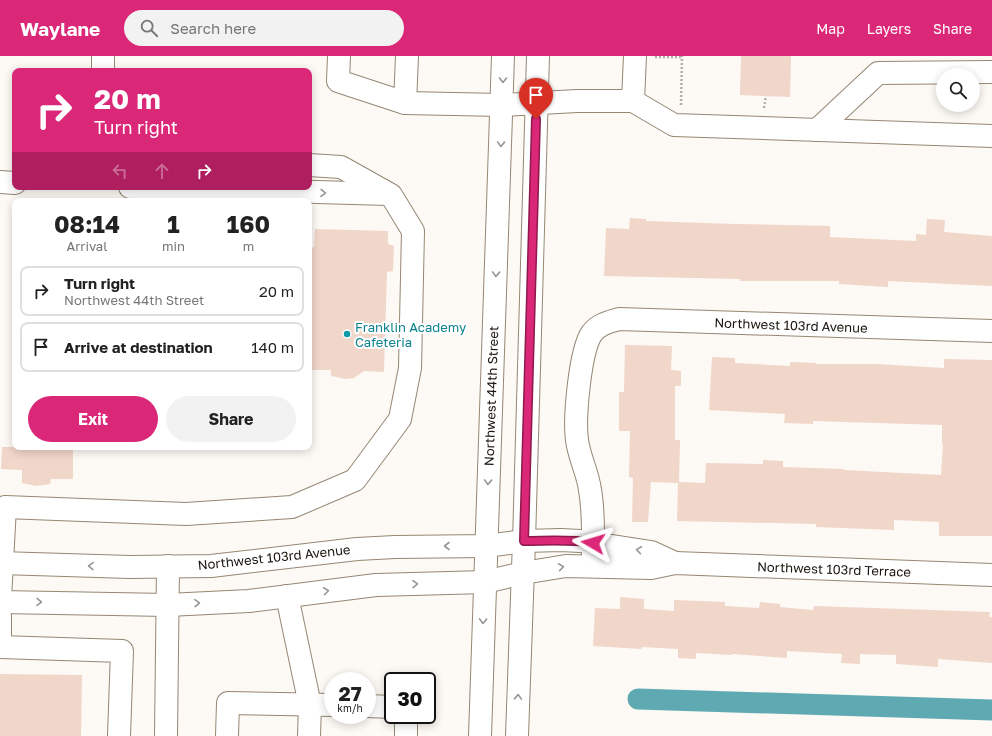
<!DOCTYPE html>
<html lang="en">
<head>
<meta charset="utf-8">
<style>
	body { margin:0; font-family:"Golos Text",sans-serif; background:#f2f2f2; color:#222; height:100vh; display:flex; flex-direction:column; font-size:15px; white-space:nowrap }
	* { box-sizing:border-box; margin:0 }
	p { font-size:13px; color:#767676 }
	.icon { flex:none; width:22px; height:22px; fill:none; stroke:currentColor; stroke-width:2; stroke-linecap:round; stroke-linejoin:round }
	.map { position:relative; flex:1; overflow:hidden }
	.side { position:absolute; left:12px; top:142px; width:300px; height:252px; display:flex; flex-direction:column; background:#fff; border-radius:8px; box-shadow:0 2px 10px #0003 }
	.side>* { flex:none }
	.guide { position:absolute; left:12px; top:12px; width:300px; height:122px; border-radius:8px; box-shadow:0 2px 10px #0003; background:#db2777; color:#fff; overflow:hidden }
	.buttons { position:absolute; left:936px; top:12px; display:grid; gap:8px }
	.buttons a { display:grid; place-items:center; width:44px; height:44px; border-radius:50%; background:#fff; box-shadow:0 2px 10px #0003; font-size:20px }
	.speed { position:absolute; left:324px; top:616px; display:flex; gap:8px; font-size:20px; font-weight:700; text-align:center }
	.speed>* { display:grid; place-content:center; width:52px; height:52px; border-radius:50%; background:#fff; box-shadow:0 2px 10px #0003; line-height:1 }
	.speed small { font-size:10px; font-weight:400 }
	.speed .limit { border:2px solid #111; border-radius:6px; background:#fff; color:#111 }
	.pin { position:absolute; display:grid; place-items:center; width:34px; height:34px; color:#fff; margin:-41px -17px; border-radius:50% 50% 50% 0; rotate:-45deg; box-shadow:0 0 4px #0007 }
	.pin .icon { rotate:45deg }
	.me { position:absolute; width:44px; margin:-22px; rotate:277deg; stroke-linejoin:round; filter:drop-shadow(0 0 3px #0008) }
	.turn { display:flex; align-items:center; gap:14px; height:84px; padding:0 16px; font-size:18px }
	.turn .icon { width:52px; height:52px; stroke-width:2.5 }
	.turn b { display:block; font-size:28px; line-height:34px }
	.lanes { display:flex; align-items:center; height:38px; padding:0 16px; background:#0003; justify-content:center; gap:20px; direction:ltr }
	.lanes .off { opacity:.35 }
	.eta { display:flex; justify-content:space-evenly; align-items:center; height:68px; text-align:center }
	.eta b { font-size:24px; font-weight:700; line-height:28px }
	.button { display:flex; gap:8px; margin-top:auto; padding:8px 16px }
	.button a { flex:1; height:46px; border-radius:24px; background:#db2777; color:#fff; font-size:16px; font-weight:700; line-height:46px; text-align:center }
	.button a+a { background:#f2f2f2; color:#222 }
	ul { padding:0; list-style:none }
	li { display:flex; align-items:center; gap:12px; height:50px; margin:0 8px 6px; padding:0 8px; border:2px solid #e0e0e0; border-radius:8px }
	li div { flex:1 }
	li b { display:block; font-size:15px }
	li em { font-style:normal }
	header { display:flex; align-items:center; gap:24px; box-sizing:border-box; height:56px; padding:0 20px; background:#db2777; color:#fff }
	header strong { font-size:19px }
	nav { display:flex; gap:22px; margin-inline-start:auto; font-size:14px }
	.search { width:280px; height:36px; background:#f2f2f2; display:flex; align-items:center; gap:10px; box-sizing:border-box; padding:0 14px; border-radius:22px; color:#767676; font-size:15px }
	.map>svg:first-child { display:block }
</style>
</head>
<body>
<header>
<strong>Waylane</strong>
<div class="search"><svg class="icon" aria-label="search" viewBox="0 0 24 24"><circle cx="10" cy="10" r="6"/><path d="M15 15l6 6"/></svg>Search here</div>
<nav><a>Map</a><a>Layers</a><a>Share</a></nav>
</header>
<div class="map">
<svg width="992" height="680" viewBox="0 0 992 680">
	<rect width="100%" height="100%" fill="#fdf9f5"/>
	<g fill="none" stroke-linecap="round" stroke-linejoin="round">
		<polyline stroke="#5faab2" stroke-width="21" points="638,643 992,654"/>
	</g>
	<g fill="#f1d6ca">
		<polygon points="741,0 791,0 790,41 740,39"/>
		<polygon points="630,162 646,163 646,165 735,168 830,170 830,181 916,185 916,178 926,179 927,163 945,164 944,176 992,180 992,230 888,225 888,231 839,228 839,225 740,225 740,223 604,220 606,172 629,173"/>
		<polygon points="315,173 388,175 388,188 394,190 393,215 387,216 384,316 364,315 354,322 346,323 331,320 331,314 309,314 310,192 314,191"/>
		<polygon points="625,289 672,290 671,314 681,315 681,330 675,330 675,384 680,384 679,426 705,427 706,407 763,408 763,404 783,405 783,411 844,413 844,414 941,419 943,388 942,388 942,369 813,365 813,368 784,367 785,358 709,354 712,301 735,302 735,307 790,310 790,306 816,307 816,308 876,308 944,312 944,303 992,304 992,480 939,480 939,466 894,464 894,474 816,471 816,468 677,465 678,427 651,426 648,466 632,466 633,422 629,421 630,375 619,375 619,336 624,336"/>
		<polygon points="2,391 73,391 73,423 51,423 50,428 44,429 36,430 22,427 22,414 1,413"/>
		<polygon points="620,541 644,543 644,553 674,555 674,544 725,546 725,550 759,552 760,546 780,548 780,551 813,554 814,550 990,556 989,561 992,561 992,607 938,603 938,611 896,608 896,599 860,598 860,608 841,607 842,598 787,595 787,602 732,598 732,599 696,597 696,603 678,602 678,593 642,591 641,593 593,590 595,552 620,553"/>
		<polygon points="0,618 82,619 81,680 0,680"/>
	</g>
	<g fill="none" stroke-linecap="round" stroke-linejoin="round">
		<defs>
			<g id="minor">
				<polyline points="339,0 338,25 405,47 502,49 577,45 633,45 635,0"/>
				<polyline points="103,15 103,0"/>
				<polyline points="633,45 674,69 992,80"/>
				<polyline points="405,47 407,0"/>
				<polyline points="817,74 878,17 992,16"/>
				<polyline points="0,126 15,127"/>
				<polyline points="130,131 388,138"/>
				<path d="M593,501C593,479 594,456 590,434C588,417 579,401 577,384C574,362 580,294 592,277C599,268 609,266 619,263L992,275"/>
				<polyline points="0,507 130,511 211,510 357,493 395,491 486,490 524,485 561,484 580,485 651,496 675,507"/>
				<polyline points="287,540 310,649 309,680"/>
				<polyline points="0,543 5,451 186,458 292,451 355,424 400,363 410,312 413,175 391,139 341,111 309,109"/>
				<polyline points="0,546 168,549 249,545 376,529 485,526 523,517 566,510 651,512 675,507 992,519"/>
				<polyline points="0,560 0,591"/>
				<polyline points="0,591 122,595 119,680"/>
				<polyline points="367,650 393,651"/>
				<polyline points="166,680 168,510"/>
				<polyline points="227,680 228,647 333,649"/>
				<polyline points="406,680 406,659"/>
				<polyline points="480,680 503,0"/>
				<polyline points="517,680 524,485 538,0"/>
			</g>
		</defs>
		<use href="#minor" stroke="#958773" stroke-width="24"/>
		<g stroke="#b1ada8" stroke-width="2.5" stroke-dasharray="2 2" stroke-linecap="butt">
			<polyline points="655,1 682,1"/>
			<polyline points="681,49 682,0"/>
			<polyline points="764,52 766,40"/>
		</g>
		<use href="#minor" stroke="#fff" stroke-width="22"/>
	</g>
	<defs><path id="oneway-chevron" d="M-2-3.5L2.5 0L-2 3.5" fill="none" stroke-width="1.6" stroke-linecap="round" stroke-linejoin="round"/></defs>
	<g stroke="#989692">
		<use href="#oneway-chevron" transform="translate(503 24) rotate(91)"/>
		<use href="#oneway-chevron" transform="translate(501 88) rotate(92)"/>
		<use href="#oneway-chevron" transform="translate(323 137) rotate(2)"/>
		<use href="#oneway-chevron" transform="translate(496 218) rotate(92)"/>
		<use href="#oneway-chevron" transform="translate(488 426) rotate(92)"/>
		<use href="#oneway-chevron" transform="translate(447 490) rotate(180)"/>
		<use href="#oneway-chevron" transform="translate(639 494) rotate(-172)"/>
		<use href="#oneway-chevron" transform="translate(91 510) rotate(-178)"/>
		<use href="#oneway-chevron" transform="translate(561 511) rotate(-8)"/>
		<use href="#oneway-chevron" transform="translate(415 528) rotate(-1)"/>
		<use href="#oneway-chevron" transform="translate(326 535) rotate(-7)"/>
		<use href="#oneway-chevron" transform="translate(39 546) rotate(1)"/>
		<use href="#oneway-chevron" transform="translate(197 547) rotate(-3)"/>
		<use href="#oneway-chevron" transform="translate(483 565) rotate(92)"/>
		<use href="#oneway-chevron" transform="translate(518 641) rotate(-88)"/>
	</g>
	<g fill="none" stroke-linecap="round" stroke-linejoin="round">
		<defs>
			<path id="route" d="M536,63L524,485C547,485 570,483 593,487"/>
		</defs>
		<use href="#route" stroke="#8e194d" stroke-width="10"/>
		<use href="#route" stroke="#db2777" stroke-width="7"/>
	</g>
	<circle fill="#0f9aa8" stroke="#fff" stroke-width="1.5" cx="347" cy="278" r="4"/>
	<g text-anchor="middle" stroke-width="4" stroke-linejoin="round" paint-order="stroke">
		<g font-size="13" fill="#1a150d" stroke="#fff">
			<text transform="translate(791 269) rotate(2)" y="5">Northwest 103rd Avenue</text>
			<text transform="translate(491 340) rotate(-88)" y="5">Northwest 44th Street</text>
			<text transform="translate(274 501) rotate(-6)" y="5">Northwest 103rd Avenue</text>
			<text transform="translate(834 513) rotate(2)" y="5">Northwest 103rd Terrace</text>
		</g>
		<g font-size="13" fill="#0d838f" stroke="#fff" text-anchor="start">
			<text x="355" y="276">Franklin Academy<tspan x="355" dy="15">Cafeteria</tspan></text>
		</g>
	</g>
</svg>
<div class="buttons">
<a><svg class="icon" aria-label="search" viewBox="0 0 24 24"><circle cx="10" cy="10" r="6"/><path d="M15 15l6 6"/></svg></a>
</div>
<div class="speed"><div>27<small>km/h</small></div><div class="limit">30</div></div>
<div class="pin" style="left:536px;top:63px;background:#d93025"><svg class="icon" aria-label="arrive" viewBox="0 0 24 24"><path d="M6 21V4h12l-3 4 3 4H6"/></svg></div>
<svg class="me" style="left:593px;top:487px" viewBox="-20 -20 40 40"><path d="M0-17L14 15 0 8-14 15z" fill="#db2777" stroke="#fff" stroke-width="4"/></svg>
<div class="guide">
<div class="turn"><svg class="icon" aria-label="right" viewBox="0 0 24 24"><path d="M7 20v-9h11M14 6l5 5-5 5"/></svg><div><b>20 m</b>Turn right</div></div>
<div class="lanes"><svg class="icon off" aria-label="left" viewBox="0 0 24 24"><path d="M17 20v-9H6M10 6l-5 5 5 5"/></svg><svg class="icon off" aria-label="ahead" viewBox="0 0 24 24"><path d="M12 20V5M6 11l6-6 6 6"/></svg><svg class="icon" aria-label="right" viewBox="0 0 24 24"><path d="M7 20v-9h11M14 6l5 5-5 5"/></svg></div>
</div>
<section class="side">
<div class="eta">
<div><b>08:14</b><p>Arrival</p></div>
<div><b>1</b><p>min</p></div>
<div><b>160</b><p>m</p></div>
</div>
<ul>
<li><svg class="icon" aria-label="right" viewBox="0 0 24 24"><path d="M7 20v-9h11M14 6l5 5-5 5"/></svg><div><b>Turn right</b><p>Northwest 44th Street</p></div><em>20 m</em></li>
<li><svg class="icon" aria-label="arrive" viewBox="0 0 24 24"><path d="M6 21V4h12l-3 4 3 4H6"/></svg><div><b>Arrive at destination</b></div><em>140 m</em></li>
</ul>
<div class="button"><a>Exit</a><a>Share</a></div>
</section>
</div>
</body>
</html>
